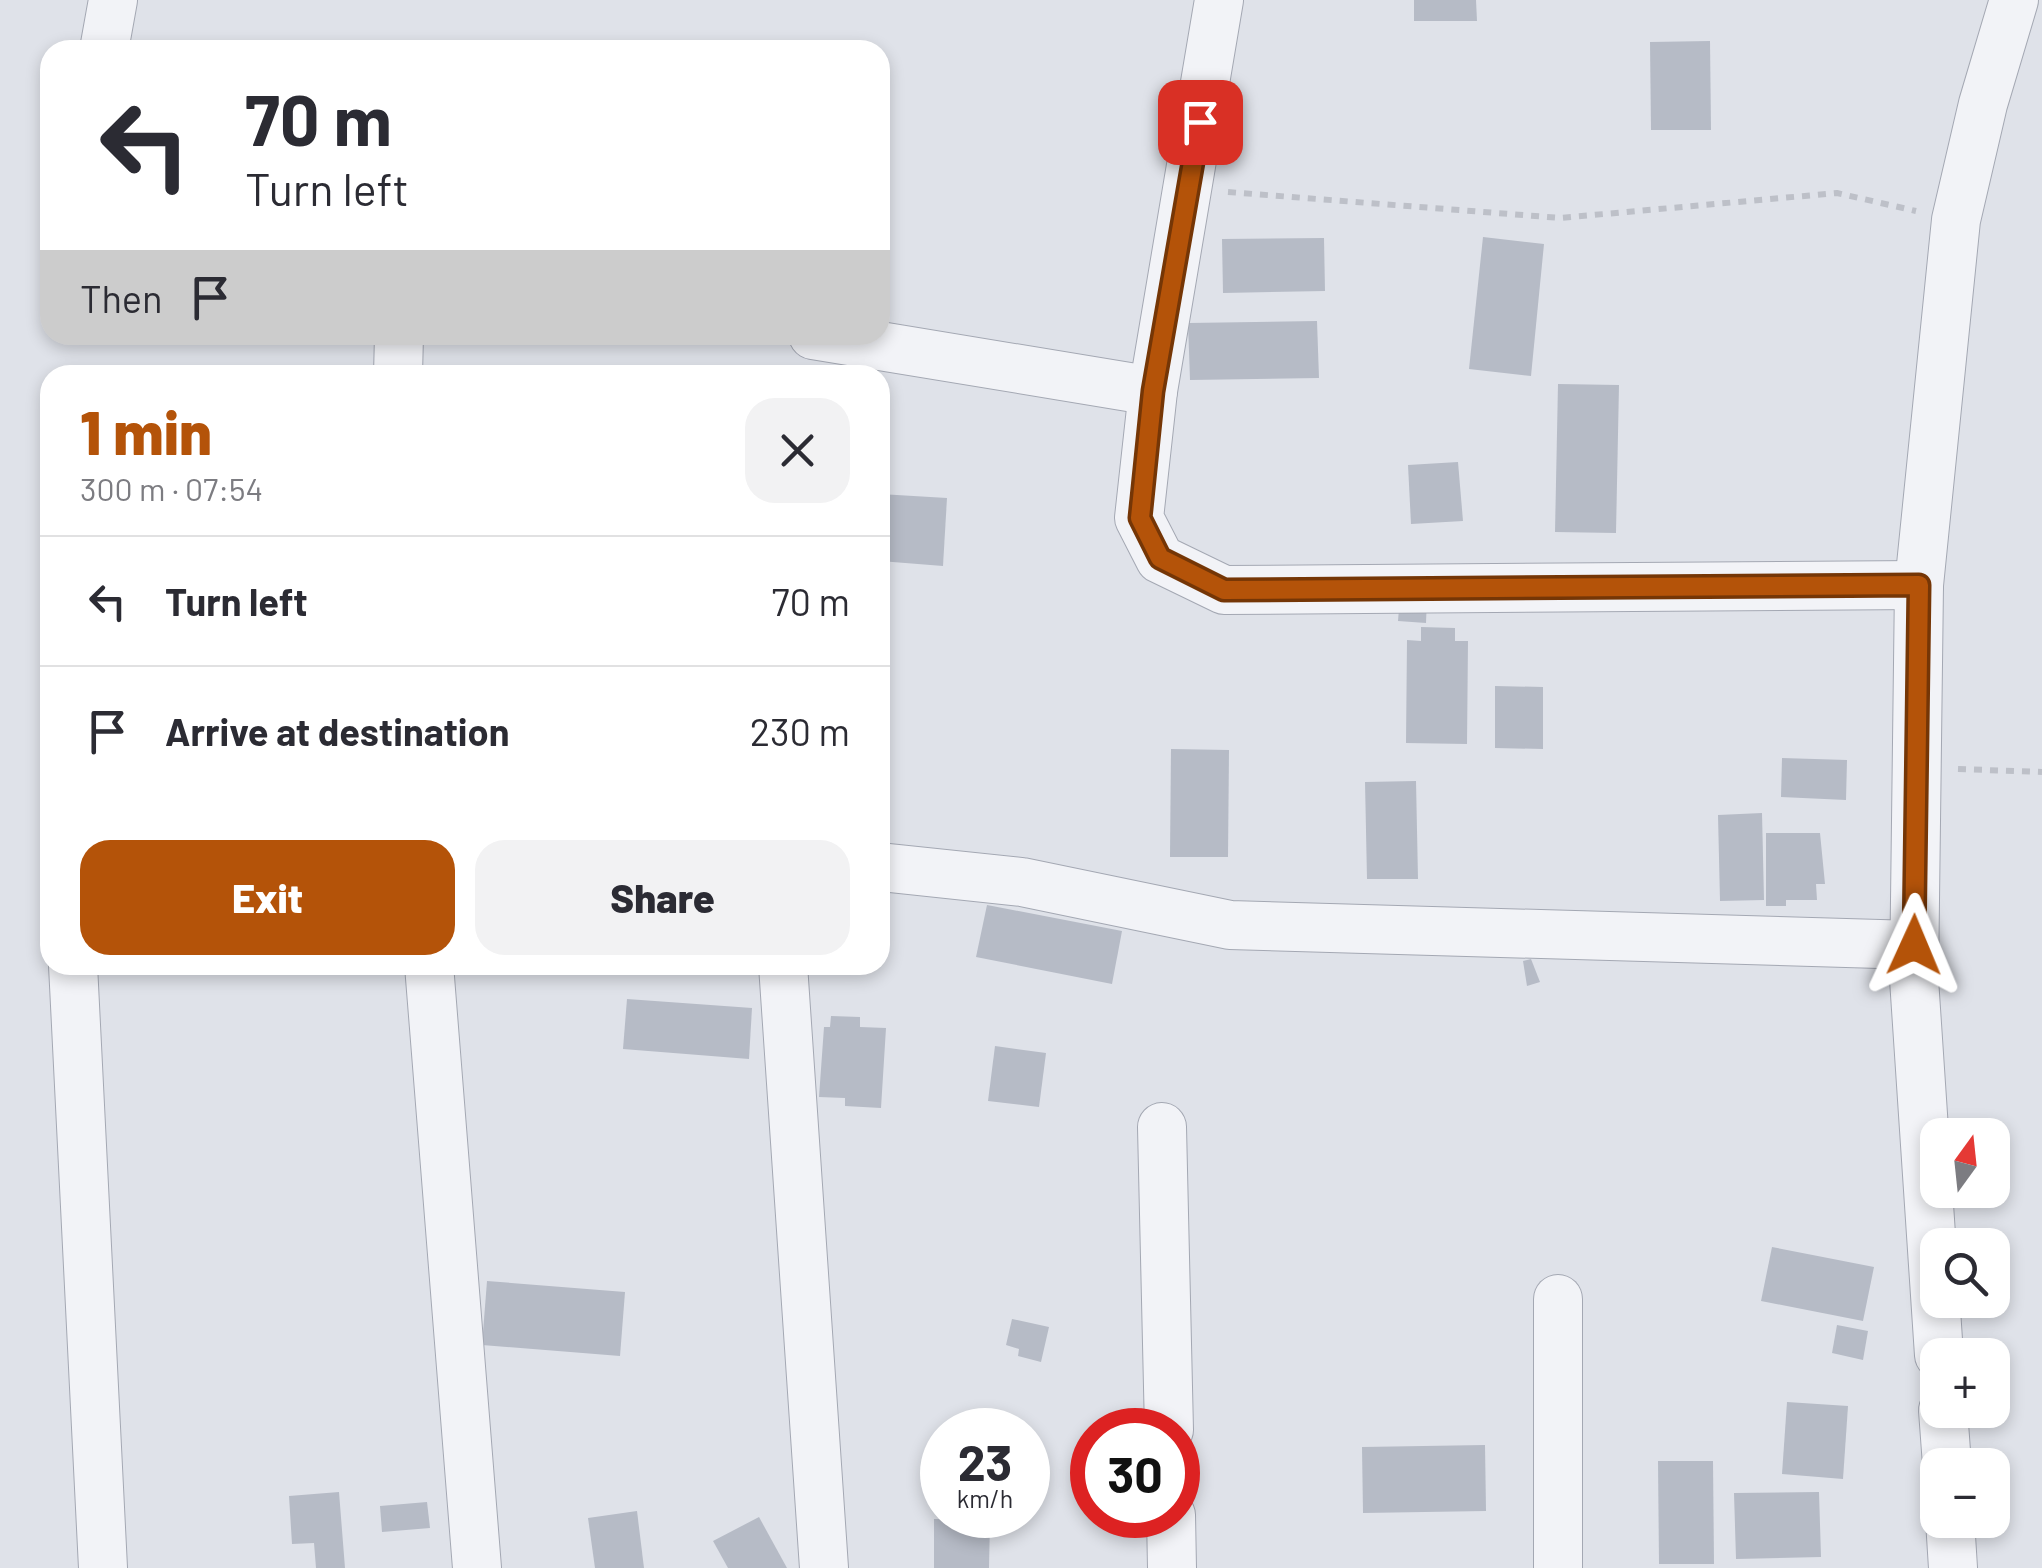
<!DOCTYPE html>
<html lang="en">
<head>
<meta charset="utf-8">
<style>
	body { margin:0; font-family:Barlow,sans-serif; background:#f2f2f3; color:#2b2b33; height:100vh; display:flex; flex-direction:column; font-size:38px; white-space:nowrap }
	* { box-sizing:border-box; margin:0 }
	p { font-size:32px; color:#7c7c81 }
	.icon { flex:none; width:55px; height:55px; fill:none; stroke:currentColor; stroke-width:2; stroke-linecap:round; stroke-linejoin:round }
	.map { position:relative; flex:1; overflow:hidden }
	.drawer { position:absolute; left:40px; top:365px; width:850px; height:610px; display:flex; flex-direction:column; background:#fff; border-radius:30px; box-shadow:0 5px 15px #0003 }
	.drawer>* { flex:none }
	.hud { position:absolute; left:40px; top:40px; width:850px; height:305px; border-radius:30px; box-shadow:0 5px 15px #0003; background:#fff; color:#2b2b33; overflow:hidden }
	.needle { width:65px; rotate:15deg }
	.tools { position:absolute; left:1920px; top:1118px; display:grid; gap:20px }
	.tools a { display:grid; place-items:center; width:90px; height:90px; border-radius:20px; background:#fff; box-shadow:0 5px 15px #0003; font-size:50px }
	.speed { position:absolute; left:920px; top:1408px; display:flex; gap:20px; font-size:50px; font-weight:700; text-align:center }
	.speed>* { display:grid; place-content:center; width:130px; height:130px; border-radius:50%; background:#fff; box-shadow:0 5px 15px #0003; line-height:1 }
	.speed small { font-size:25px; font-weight:400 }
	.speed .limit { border:15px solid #d22; background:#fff; color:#111 }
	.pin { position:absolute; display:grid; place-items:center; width:85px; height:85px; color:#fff; margin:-42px; border-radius:20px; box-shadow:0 5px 15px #0006 }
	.me { position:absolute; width:110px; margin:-55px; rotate:1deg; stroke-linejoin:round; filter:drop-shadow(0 0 8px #0008) }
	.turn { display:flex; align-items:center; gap:35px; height:210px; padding:0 40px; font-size:45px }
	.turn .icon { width:130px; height:130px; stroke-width:2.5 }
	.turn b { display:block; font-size:70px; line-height:85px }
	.then { display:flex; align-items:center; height:95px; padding:0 40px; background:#0003; gap:20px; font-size:38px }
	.round { display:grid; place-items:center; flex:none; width:105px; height:105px; border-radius:30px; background:#f2f2f3 }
	.summary { display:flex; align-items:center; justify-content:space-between; height:170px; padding:0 40px }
	h1 { font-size:60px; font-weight:800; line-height:75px; color:#b45309 }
	.cta { display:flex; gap:20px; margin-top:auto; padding:20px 40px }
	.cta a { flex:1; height:115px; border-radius:30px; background:#b45309; color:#fff; font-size:40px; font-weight:800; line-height:115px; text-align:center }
	.cta a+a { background:#f2f2f3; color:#2b2b33 }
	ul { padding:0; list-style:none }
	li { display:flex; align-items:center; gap:30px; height:130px; padding:0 40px; border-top:2px solid #e1e1e2 }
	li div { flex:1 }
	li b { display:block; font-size:38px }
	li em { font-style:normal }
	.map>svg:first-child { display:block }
</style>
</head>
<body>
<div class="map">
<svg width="2042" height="1568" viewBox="0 0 2042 1568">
	<rect width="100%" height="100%" fill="#dfe2e9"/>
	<g fill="#b6bbc6">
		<polygon points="1414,0 1476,0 1477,21 1414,21"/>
		<polygon points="1710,41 1711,130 1651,130 1650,42"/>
		<polygon points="1483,237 1544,244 1531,376 1469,369"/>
		<polygon points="1324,238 1325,291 1223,293 1222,239"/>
		<polygon points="1317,321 1319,378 1190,380 1188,323"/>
		<polygon points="1558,384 1619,385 1616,533 1555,532"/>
		<polygon points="1458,462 1463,521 1411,524 1408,465"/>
		<polygon points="880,494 947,498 943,566 880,561"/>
		<polygon points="1400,596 1427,597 1426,623 1398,621"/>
		<polygon points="1421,627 1455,628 1455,641 1468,641 1467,744 1406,743 1407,640 1421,641"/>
		<polygon points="1495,686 1543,687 1543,749 1495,748"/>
		<polygon points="1171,749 1229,750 1228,857 1170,857"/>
		<polygon points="1782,758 1847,760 1846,800 1781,797"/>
		<polygon points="1416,781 1418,879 1367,879 1365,782"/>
		<polygon points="1762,813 1764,900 1720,901 1718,815"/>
		<polygon points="1766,833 1820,833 1825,884 1816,884 1817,900 1786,900 1786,906 1766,906"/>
		<polygon points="987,905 1122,931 1112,984 976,957"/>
		<polygon points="1531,959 1540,982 1527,986 1523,961"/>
		<polygon points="627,999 752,1008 749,1059 623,1049"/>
		<polygon points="831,1016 860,1017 860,1027 886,1028 881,1108 845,1106 845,1098 819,1097 824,1027 830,1027"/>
		<polygon points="995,1046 1046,1053 1039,1107 988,1101"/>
		<polygon points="1772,1247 1874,1267 1863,1321 1761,1301"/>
		<polygon points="487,1281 625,1292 620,1356 482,1345"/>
		<polygon points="1012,1319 1049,1327 1041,1362 1018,1356 1019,1349 1006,1345"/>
		<polygon points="1837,1325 1868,1331 1863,1360 1832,1353"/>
		<polygon points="1787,1402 1848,1406 1843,1479 1782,1474"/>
		<polygon points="1485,1445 1486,1511 1363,1513 1362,1447"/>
		<polygon points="1658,1461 1713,1461 1714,1564 1659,1564"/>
		<polygon points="339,1492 345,1568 316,1568 314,1543 292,1544 289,1496"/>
		<polygon points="1819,1492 1821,1557 1736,1559 1734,1493"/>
		<polygon points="427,1502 430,1528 382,1532 380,1506"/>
		<polygon points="637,1511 644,1568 595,1568 588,1518"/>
		<polygon points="759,1517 787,1568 728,1568 713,1541"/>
		<polygon points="934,1519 990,1520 989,1568 934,1568"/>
	</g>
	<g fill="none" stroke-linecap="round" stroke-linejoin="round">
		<defs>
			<g id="minor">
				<polyline points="1219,0 1153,391 1139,518 1160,559 1224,590 1919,585"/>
				<polyline points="104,50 113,0"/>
				<polyline points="813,335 1153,391"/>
				<polyline points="398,375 399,335"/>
				<polyline points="880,867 1022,882 1230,925 1914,945"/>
				<polyline points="73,965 103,1568"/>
				<polyline points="429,965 477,1568"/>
				<polyline points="783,965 824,1568"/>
				<polyline points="1162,1127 1169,1430"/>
				<polyline points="1939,1355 1914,979 1919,585 1956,220 1983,104 2014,0"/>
				<polyline points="1943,1410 1947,1465"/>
				<polyline points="1171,1515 1172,1568"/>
				<polyline points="1950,1520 1953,1568"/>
				<polyline points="1558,1568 1558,1299"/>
			</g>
		</defs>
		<use href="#minor" stroke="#a4a8b3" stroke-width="50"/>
		<g stroke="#bdc0c8" stroke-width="6" stroke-dasharray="8 8" stroke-linecap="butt">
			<polyline points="1228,192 1560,218 1837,193 1916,211"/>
			<polyline points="1958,769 2042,772"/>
		</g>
		<use href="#minor" stroke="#f2f3f7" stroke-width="48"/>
	</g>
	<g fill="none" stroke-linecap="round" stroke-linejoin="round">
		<defs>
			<polyline id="route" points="1200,122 1153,391 1140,518 1160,558 1224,590 1919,585 1914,945"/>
		</defs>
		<use href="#route" stroke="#753606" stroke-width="25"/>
		<use href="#route" stroke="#b45309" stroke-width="18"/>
	</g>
</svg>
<div class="tools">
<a><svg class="needle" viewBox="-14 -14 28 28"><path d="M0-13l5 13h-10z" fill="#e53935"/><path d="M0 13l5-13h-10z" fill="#7c7c81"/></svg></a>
<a><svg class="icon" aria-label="search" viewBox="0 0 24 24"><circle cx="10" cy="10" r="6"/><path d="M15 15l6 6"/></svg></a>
<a>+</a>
<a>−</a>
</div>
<div class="speed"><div>23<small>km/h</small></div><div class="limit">30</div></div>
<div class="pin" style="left:1200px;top:122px;background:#d93025"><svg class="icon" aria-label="arrive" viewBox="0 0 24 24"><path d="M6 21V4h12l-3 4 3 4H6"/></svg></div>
<svg class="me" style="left:1914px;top:945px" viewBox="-20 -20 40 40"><path d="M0-17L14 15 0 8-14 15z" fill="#b45309" stroke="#fff" stroke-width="4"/></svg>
<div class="hud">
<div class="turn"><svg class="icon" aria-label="left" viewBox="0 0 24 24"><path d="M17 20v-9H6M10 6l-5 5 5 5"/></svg><div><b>70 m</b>Turn left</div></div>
<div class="then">Then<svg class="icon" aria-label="arrive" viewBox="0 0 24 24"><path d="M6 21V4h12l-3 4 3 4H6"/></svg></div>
</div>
<section class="drawer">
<div class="summary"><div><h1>1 min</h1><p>300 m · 07:54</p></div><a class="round"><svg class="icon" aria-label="close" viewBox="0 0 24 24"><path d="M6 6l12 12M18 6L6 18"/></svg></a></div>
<ul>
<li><svg class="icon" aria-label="left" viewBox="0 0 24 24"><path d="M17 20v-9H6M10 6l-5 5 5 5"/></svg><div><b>Turn left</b></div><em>70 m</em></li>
<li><svg class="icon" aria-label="arrive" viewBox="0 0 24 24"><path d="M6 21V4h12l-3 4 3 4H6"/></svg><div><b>Arrive at destination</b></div><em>230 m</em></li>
</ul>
<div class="cta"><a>Exit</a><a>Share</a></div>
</section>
</div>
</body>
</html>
